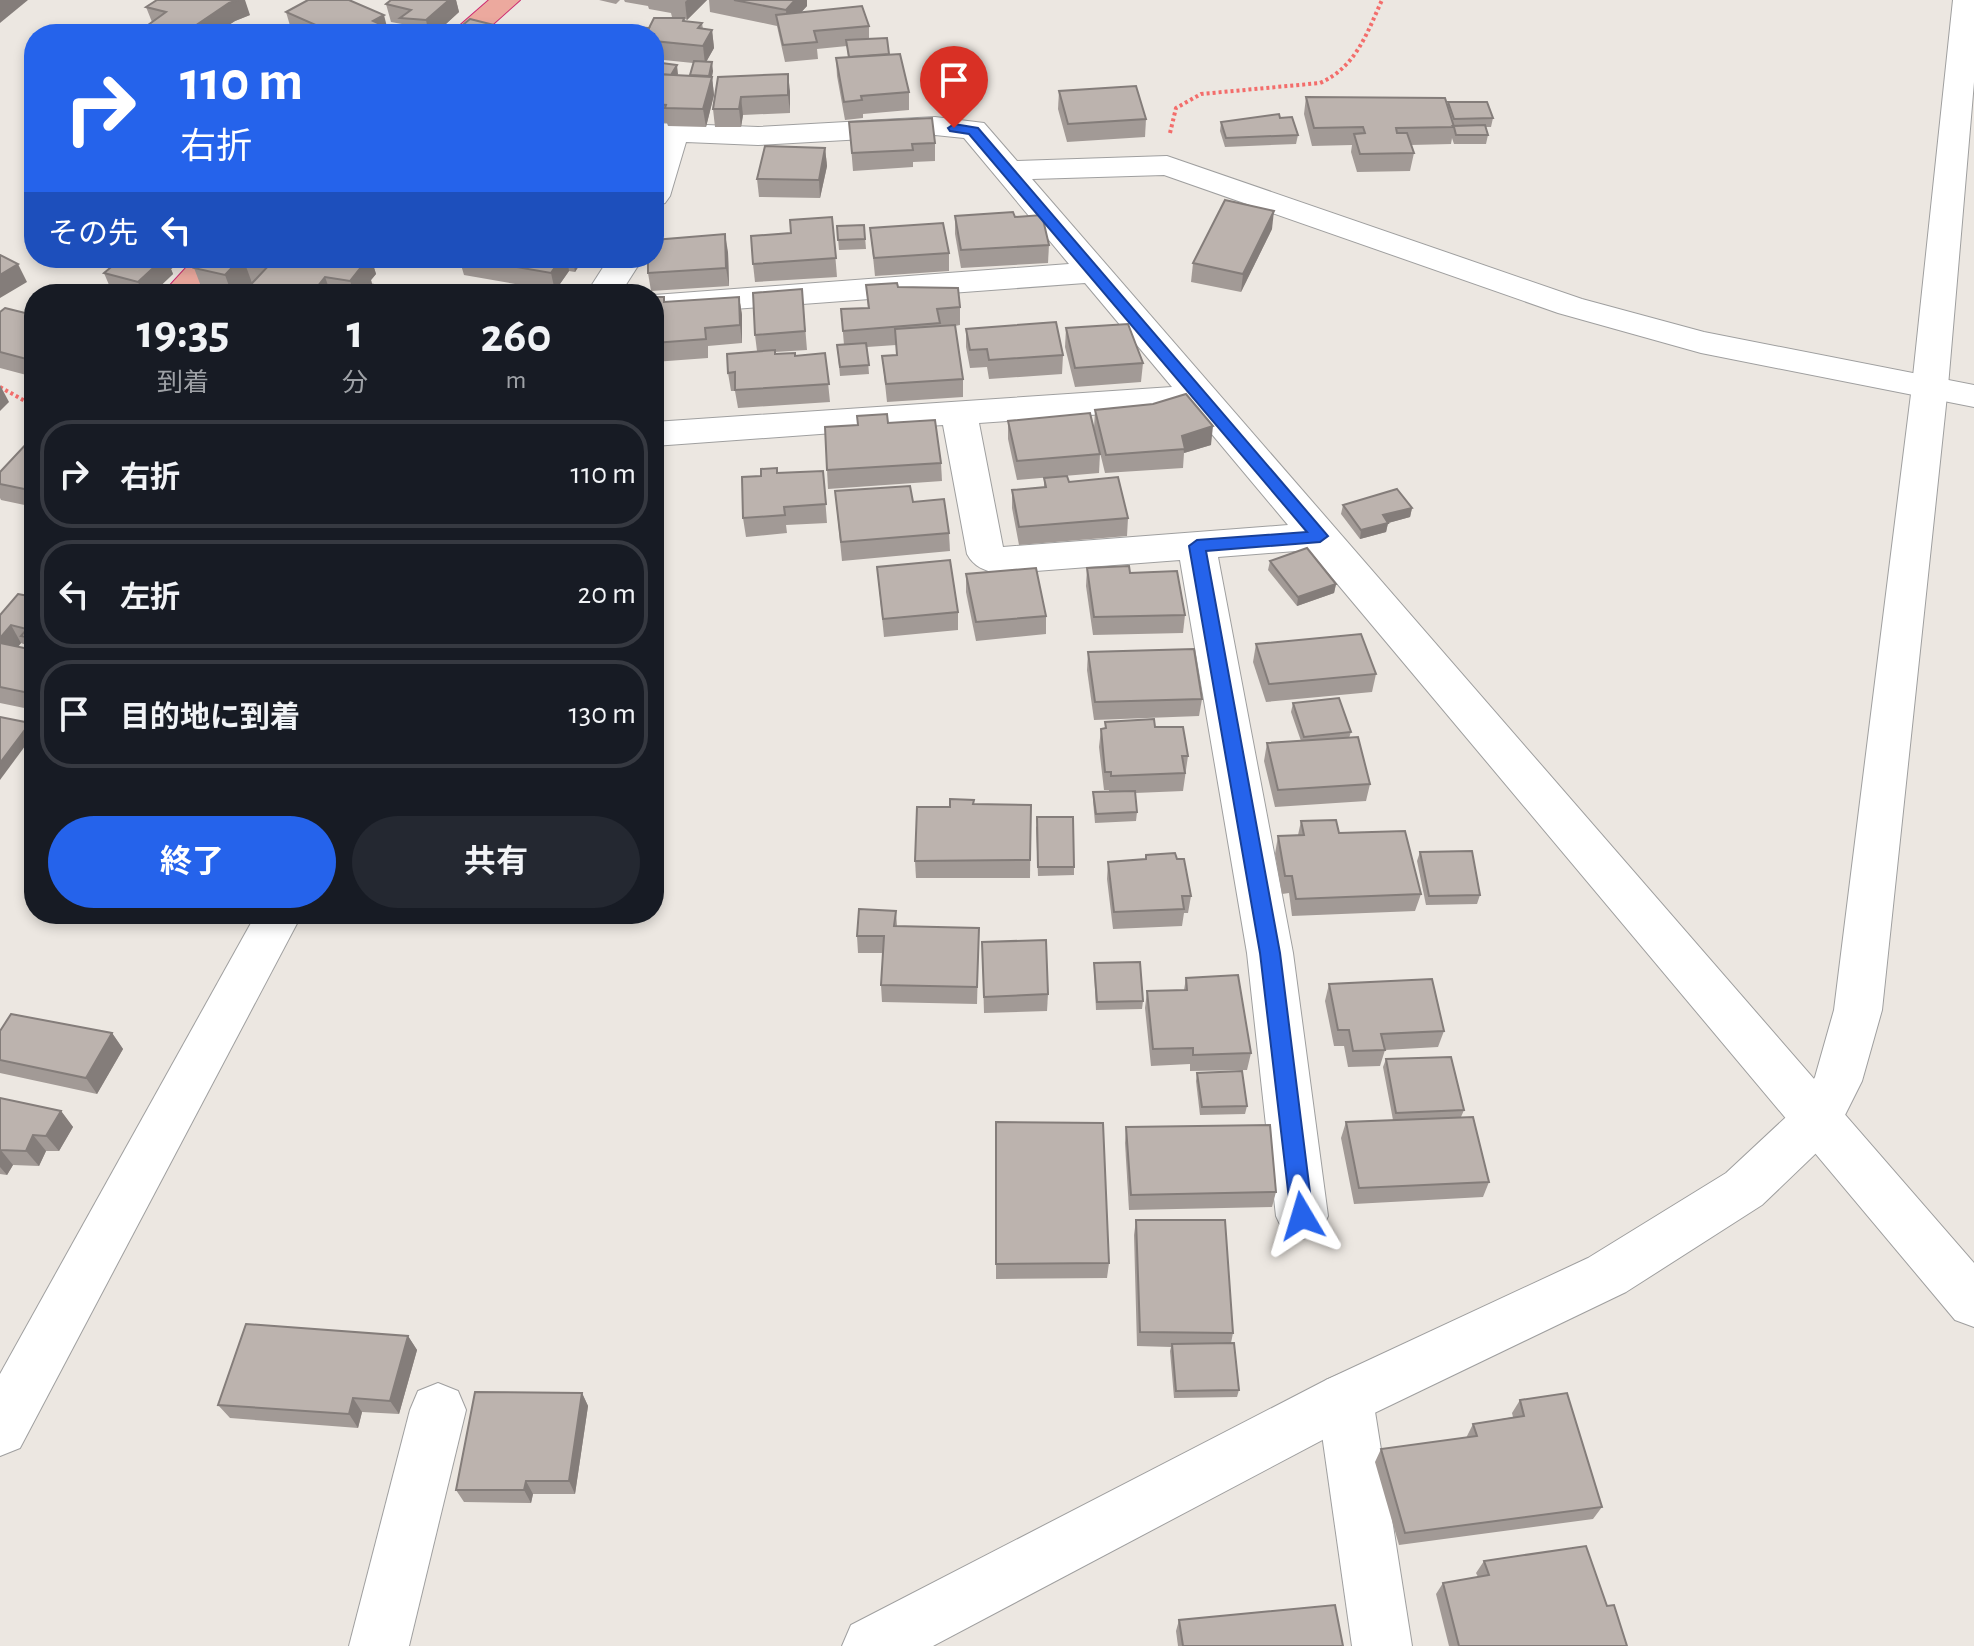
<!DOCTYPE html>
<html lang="ja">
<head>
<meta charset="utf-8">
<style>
	body { margin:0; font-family:"Alegreya Sans","Noto Sans JP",sans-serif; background:#242831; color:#f1f3f6; height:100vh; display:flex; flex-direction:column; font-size:30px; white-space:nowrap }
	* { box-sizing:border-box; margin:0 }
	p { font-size:26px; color:#9ea1a6 }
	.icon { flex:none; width:44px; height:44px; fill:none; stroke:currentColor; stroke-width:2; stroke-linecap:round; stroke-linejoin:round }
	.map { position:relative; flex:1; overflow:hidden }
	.drawer { position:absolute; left:24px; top:284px; width:640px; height:640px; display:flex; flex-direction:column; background:#171b24; border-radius:32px; box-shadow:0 4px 12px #0003 }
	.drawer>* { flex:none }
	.hud { position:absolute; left:24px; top:24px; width:640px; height:244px; border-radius:32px; box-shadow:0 4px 12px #0003; background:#2563eb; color:#fff; overflow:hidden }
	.pin { position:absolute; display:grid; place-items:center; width:68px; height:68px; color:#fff; margin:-82px -34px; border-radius:50% 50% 50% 0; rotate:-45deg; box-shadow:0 0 8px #0007 }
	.pin .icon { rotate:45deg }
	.me { position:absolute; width:88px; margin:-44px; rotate:353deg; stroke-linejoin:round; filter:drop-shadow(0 0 6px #0008) }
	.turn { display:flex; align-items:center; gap:28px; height:168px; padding:0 24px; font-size:36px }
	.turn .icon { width:104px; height:104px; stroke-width:2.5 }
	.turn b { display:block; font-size:56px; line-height:68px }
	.then { display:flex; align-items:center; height:76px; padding:0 24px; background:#0003; gap:16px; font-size:30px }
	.eta { display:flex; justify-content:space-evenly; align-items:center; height:136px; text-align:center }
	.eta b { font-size:48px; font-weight:700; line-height:56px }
	.cta { display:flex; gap:16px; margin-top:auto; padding:16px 24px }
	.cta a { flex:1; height:92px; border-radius:48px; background:#2563eb; color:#fff; font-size:32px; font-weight:700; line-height:92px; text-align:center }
	.cta a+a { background:#242831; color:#f1f3f6 }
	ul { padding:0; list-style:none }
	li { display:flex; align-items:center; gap:24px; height:108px; margin:0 16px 12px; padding:0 8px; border:4px solid #363941; border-radius:32px }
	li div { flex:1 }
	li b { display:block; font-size:30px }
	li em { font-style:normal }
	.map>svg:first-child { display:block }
</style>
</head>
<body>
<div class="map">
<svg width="1974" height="1646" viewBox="0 0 1974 1646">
	<rect width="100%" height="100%" fill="#ece7e1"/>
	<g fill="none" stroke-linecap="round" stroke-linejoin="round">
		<defs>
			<g id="minor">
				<path d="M935,117L984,123L1017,161L1167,156L1582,299L1704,332L1974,385V407L1701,353L1558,313L1164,175L1032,179L1974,1263V1327L1955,1320L1309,550L1218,557L1293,953L1328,1216L1320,1233L1302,1239L1284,1233L1276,1216L1247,953L1180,560L998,574C984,570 974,567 967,554L943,425L654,446V422L1172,387L1085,283L654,315V295L1069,264L964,138L935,135L758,145L686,142L670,196L665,203L654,206V123L758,127ZM1190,408L1288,525L1003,547L979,423Z"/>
				<polygon points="609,258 643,258 620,294 586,294"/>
				<polygon points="256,914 302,914 20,1448 0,1456 0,1374"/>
				<polygon points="1345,1372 1364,1380 1373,1399 1412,1646 1352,1646 1317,1399 1326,1380"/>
				<polygon points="438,1383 458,1391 466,1410 409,1646 349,1646 410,1410 418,1391"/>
			</g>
			<polygon id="tertiary" points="1953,0 1974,0 1974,82 1948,386 1882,1010 1862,1081 1835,1135 1762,1205 1626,1292 1364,1418 933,1646 842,1646 851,1625 1326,1380 1588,1258 1726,1173 1799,1105 1815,1077 1834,1010 1912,386"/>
			<g id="trunk">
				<polygon points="489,0 520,0 482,34 450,34"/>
				<polygon points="195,258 231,258 198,294 162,294"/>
			</g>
		</defs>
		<use href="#minor" stroke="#9f9f9f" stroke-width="2"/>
		<use href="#tertiary" stroke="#9f9f9f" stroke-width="2"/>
		<use href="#trunk" stroke="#cd2b71" stroke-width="2"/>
		<g stroke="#f36d6b" stroke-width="4" stroke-dasharray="3 3" stroke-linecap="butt">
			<path d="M1170,133L1176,108L1201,94L1320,83C1356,67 1367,33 1382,0"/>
			<polyline points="0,387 34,406"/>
		</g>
		<use href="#minor" fill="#fff" fill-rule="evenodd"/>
		<use href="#tertiary" fill="#fff" fill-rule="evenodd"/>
		<use href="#trunk" fill="#eca99e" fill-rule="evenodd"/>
	</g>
	<g fill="#a29a96" fill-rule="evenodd">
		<polygon points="391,0 456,0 459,12 435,34 404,34 402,24 391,22 386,4"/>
		<polygon points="599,0 620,0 616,4"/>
		<polygon points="624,0 707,0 687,20 685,19 685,21 702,23 703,29 712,30 714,48 706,62 713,71 712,77 714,95 706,127 668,126 667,123 654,122 654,62 677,65 677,75 690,76 693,63 654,59 654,34 649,28 676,18 672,17 671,13 649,9 648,6 625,2"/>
		<polygon points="709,0 807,0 807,6 801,12 869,26 869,39 889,54 909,92 909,110 863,114 863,118 845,120 837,76 836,58 848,57 847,46 817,49 818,59 785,62 777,26 710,12"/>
		<polygon points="146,7 250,15 235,21 215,34 151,34 148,25 152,22"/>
		<polygon points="286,12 387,28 391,29 393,34 302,34 291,29"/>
		<polygon points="788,74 790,113 743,115 741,127 715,127 713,109"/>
		<polygon points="1059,91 1146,119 1145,137 1067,142 1058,109"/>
		<polygon points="1306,97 1448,105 1448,102 1493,118 1491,127 1486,127 1488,135 1486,144 1454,144 1452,138 1451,144 1411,145 1414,153 1410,171 1357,172 1351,152 1352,145 1312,146 1304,114"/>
		<polygon points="1280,118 1298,135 1296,144 1225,147 1220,131 1221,122"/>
		<polygon points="849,122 935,143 935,161 913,162 913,167 853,171"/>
		<polygon points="825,148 827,166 820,198 759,197 757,179"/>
		<polygon points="955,216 1015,217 1049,245 1048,263 961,268 955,234"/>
		<polygon points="832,217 837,277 755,282 753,264"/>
		<polygon points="864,225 866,249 839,250 837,226"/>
		<polygon points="870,228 949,253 949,271 875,276"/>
		<polygon points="1272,229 1241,292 1191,282 1193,263"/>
		<polygon points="728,252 729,286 651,291 648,273"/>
		<polygon points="111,258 187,258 171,269 173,274 152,294 122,294 112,292 104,273 115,264 113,262"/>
		<polygon points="204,258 371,258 376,274 371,280 372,284 423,294 204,294 194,268"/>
		<polygon points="398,258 434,258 427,265"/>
		<polygon points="459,258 584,258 575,272 569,271 555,291 464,275"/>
		<polygon points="866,285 898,287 960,307 960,325 955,326 963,379 963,397 887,402 882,356 896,355 896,345 867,347 869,374 840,376 837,345 844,345 841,309 868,308"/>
		<polygon points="802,289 807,350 775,352 775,354 796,356 825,353 830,402 738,408 735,391 731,391 728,373 757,351 755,335"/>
		<polygon points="654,297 665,302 739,297 742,315 742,343 708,346 708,358 654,362"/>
		<polygon points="0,312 33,315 34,314 34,377 0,368"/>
		<polygon points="1066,328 1143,363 1141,382 1075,387 1065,347"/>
		<polygon points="966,329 1063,355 1062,374 989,379 987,367 970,368 966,347"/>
		<polygon points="1095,410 1211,445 1184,453 1183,468 1105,473 1094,428"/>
		<polygon points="1008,421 1100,454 1099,473 1017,480 1008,439"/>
		<polygon points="888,423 941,463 942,481 828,489 827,470"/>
		<polygon points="34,443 34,507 1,500 0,498 0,472"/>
		<polygon points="823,471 827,523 786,525 787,533 746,537 743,518 761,476 777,473"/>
		<polygon points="1044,478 1128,518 1127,536 1019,545 1012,508 1012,490 1044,487"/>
		<polygon points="835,491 913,502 949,533 950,551 842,561"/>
		<polygon points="1343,505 1412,508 1410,517 1388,523 1386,532 1360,539 1341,514"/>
		<polygon points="1270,561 1336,584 1334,593 1297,606 1268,570"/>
		<polygon points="877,567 958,612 958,630 884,637"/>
		<polygon points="1087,568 1130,573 1185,615 1183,633 1093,635 1086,586"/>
		<polygon points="966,574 1046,616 1046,634 976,641 966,592"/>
		<path d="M34,597V710L0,703V615ZM21,643L26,645L28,649L18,647Z"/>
		<polygon points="1256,644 1376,674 1372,692 1266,702 1253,662"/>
		<polygon points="1088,652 1202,699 1199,716 1094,720 1087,670"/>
		<polygon points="1293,703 1351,732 1349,738 1370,784 1366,801 1275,807 1264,761 1267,743 1301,741 1291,712"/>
		<polygon points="1105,722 1155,727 1188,756 1183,791 1135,793 1137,812 1136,821 1095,823 1093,801 1093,792 1109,791 1109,790 1104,790 1099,747 1101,729 1105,729"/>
		<polygon points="1031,805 1030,878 916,878 915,861 950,807"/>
		<polygon points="1301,821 1339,833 1421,894 1415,911 1292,916 1289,893 1282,894 1275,854 1278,836 1298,835"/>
		<polygon points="1036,826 1074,867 1074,875 1038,876"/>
		<polygon points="1420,852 1480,895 1477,904 1426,905 1417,861"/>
		<polygon points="1146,855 1177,859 1191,896 1188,913 1184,913 1182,926 1113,929 1107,879 1108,862 1145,859"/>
		<polygon points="896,911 897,926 979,928 977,1004 882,1002 881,985 883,953 858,953 857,936"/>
		<polygon points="982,942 1048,994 1047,1011 984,1013"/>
		<polygon points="1094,963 1143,1001 1142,1009 1096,1010 1094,971"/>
		<polygon points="1186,978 1251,1053 1247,1070 1190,1071 1190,1064 1151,1066 1145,1008 1147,991 1184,990"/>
		<polygon points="1329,984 1444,1031 1438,1047 1385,1050 1380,1066 1348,1067 1344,1046 1334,1046 1325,1001"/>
		<polygon points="0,1031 112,1033 123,1049 97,1094 0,1073"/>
		<polygon points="1386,1059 1464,1110 1461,1117 1489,1182 1483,1197 1354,1204 1341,1138 1346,1122 1393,1120 1383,1067"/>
		<polygon points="1197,1073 1247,1106 1245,1114 1200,1115 1196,1081"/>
		<polygon points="0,1098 61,1111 73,1127 59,1151 46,1151 39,1166 13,1165 7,1175 0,1174"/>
		<polygon points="996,1122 1109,1263 1107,1278 996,1279"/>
		<polygon points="1126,1127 1276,1192 1272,1207 1129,1210 1125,1143"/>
		<polygon points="1136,1220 1233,1333 1231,1343 1239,1390 1237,1397 1174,1398 1170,1351 1171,1347 1137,1346 1134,1235"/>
		<polygon points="408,1336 417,1350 399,1414 362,1412 358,1428 230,1418 218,1405"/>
		<polygon points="582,1393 588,1406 575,1494 533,1494 531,1503 464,1502 456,1490"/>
		<polygon points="1520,1400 1602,1507 1593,1519 1399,1545 1375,1462 1381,1449 1466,1438 1473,1424 1513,1417 1512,1413"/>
		<polygon points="1484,1561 1607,1606 1627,1646 1449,1646 1436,1594 1443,1583 1478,1577 1476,1573"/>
		<polygon points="1179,1620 1343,1646 1178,1646 1176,1631"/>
	</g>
	<g fill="#847d7a">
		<polygon points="0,0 28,0 0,23"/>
		<polygon points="225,0 245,0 250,15 235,21 215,34 183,34"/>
		<polygon points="449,0 456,0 459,12 435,34 429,34 426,20"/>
		<polygon points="687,0 707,0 687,20 685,2"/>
		<polygon points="795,0 807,0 807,6 787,28 786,10"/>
		<polygon points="384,15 388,31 391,29 393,34 376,34 373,21"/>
		<polygon points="502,27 503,34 494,34"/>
		<polygon points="712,30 714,48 705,64 703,46"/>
		<polygon points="712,62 713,71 710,85 709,76"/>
		<polygon points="677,65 678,74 672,85 671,76"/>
		<polygon points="788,74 790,91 790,113 788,95"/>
		<polygon points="712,77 714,95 706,127 703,109"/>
		<polygon points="741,97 743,115 741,127 739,109"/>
		<polygon points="825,148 827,166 820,198 819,180"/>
		<polygon points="1274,211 1272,229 1241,292 1243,274"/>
		<polygon points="725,234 728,252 729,286 726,268"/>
		<polygon points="161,258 187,258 171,269 173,274 152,294 143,294 138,282"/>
		<polygon points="241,258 243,258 252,283 242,294 232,294 225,275"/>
		<polygon points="359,258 371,258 376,274 371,280 373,289 355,294 350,281 357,261"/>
		<polygon points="425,258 434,258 427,265"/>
		<polygon points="561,258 567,258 569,271 555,291 551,273"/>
		<polygon points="573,258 584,258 575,272"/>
		<polygon points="18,264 27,282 0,298 0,275"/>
		<polygon points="325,277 331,294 320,294 317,287"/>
		<polygon points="310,286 313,294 303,294"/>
		<polygon points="739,297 742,315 742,343 740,325"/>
		<polygon points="0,385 9,402 0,411"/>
		<polygon points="1213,426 1211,445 1184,453 1182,436"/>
		<polygon points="1412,508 1410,517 1381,525 1383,515"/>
		<polygon points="1388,523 1386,532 1360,539 1361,530"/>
		<polygon points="1336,584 1334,593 1297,606 1298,597"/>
		<polygon points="11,625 21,643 0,668 0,638"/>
		<polygon points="30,723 34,729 34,734 0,780 0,763"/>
		<polygon points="112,1033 123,1049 97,1094 86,1078"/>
		<polygon points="61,1111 73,1127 59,1151 46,1136"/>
		<polygon points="33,1135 46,1151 39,1166 26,1151"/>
		<polygon points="0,1149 13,1165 7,1175 0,1167"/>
		<polygon points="408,1336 417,1350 399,1414 390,1401"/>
		<polygon points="582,1393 588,1406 575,1494 569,1481"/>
		<polygon points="353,1398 362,1412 358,1428 349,1414"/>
		<polygon points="526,1481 533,1494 531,1503 524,1490"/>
	</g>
	<g fill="#bcb3ae" stroke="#847d7a" stroke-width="2">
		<polygon points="157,0 238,0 229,3 183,34 148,25 166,12 146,7"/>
		<polygon points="308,0 349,0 384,15 373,21 391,29 383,34 336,34 286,12"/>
		<polygon points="391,0 449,0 426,20 400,18 411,10 386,4"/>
		<polygon points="734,0 795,0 786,10"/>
		<polygon points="862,6 869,26 814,31 817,42 783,45 776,15"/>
		<polygon points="654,18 684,18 683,21 702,23 698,28 712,30 703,46 654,41 654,34 646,34"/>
		<polygon points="470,19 502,27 494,34 495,34 452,34"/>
		<polygon points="628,26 649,28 646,34 624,34"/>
		<polygon points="130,31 141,34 125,34"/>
		<polygon points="887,38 889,54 849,57 846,40"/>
		<polygon points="900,54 909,92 861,96 862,100 844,102 836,58"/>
		<polygon points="694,61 712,62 709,76 690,75"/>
		<polygon points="654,62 677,65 671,75 654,74"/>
		<polygon points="654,74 712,77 703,109 665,108 666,105 654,104"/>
		<polygon points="788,74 788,95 741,97 739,109 713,109 718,77"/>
		<polygon points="1136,86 1146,119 1068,124 1059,91"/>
		<polygon points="1306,97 1445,98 1454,127 1396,128 1397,133 1407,133 1414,153 1360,154 1354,134 1365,133 1363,127 1314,128"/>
		<polygon points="1448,102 1487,102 1493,118 1454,119"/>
		<polygon points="1279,114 1280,118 1292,117 1298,135 1226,138 1221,122"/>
		<polygon points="932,118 935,143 912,144 913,150 852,153 849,122"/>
		<polygon points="1485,125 1488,135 1456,135 1454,127 1453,126"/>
		<polygon points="765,146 825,148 819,180 757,179"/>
		<polygon points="1225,200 1274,211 1243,274 1193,263"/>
		<polygon points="1013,212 1015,217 1042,215 1049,245 961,250 955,216"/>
		<polygon points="832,217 836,258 753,264 751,236 791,233 790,220"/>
		<polygon points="943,223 949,253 874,258 870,228"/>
		<polygon points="864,225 865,239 838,240 837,226"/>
		<polygon points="725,234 726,268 648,273 648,258 654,258 654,240"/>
		<polygon points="0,255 18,264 0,275"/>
		<polygon points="122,258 164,258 138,282 104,273"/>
		<polygon points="204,258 241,258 225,275 194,268"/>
		<polygon points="251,258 359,258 357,261 365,262 350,281 325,277 317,287 310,286 303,294 242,294 272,262"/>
		<polygon points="464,258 561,258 551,273"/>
		<polygon points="362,283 423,293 422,294 352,294"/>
		<polygon points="897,283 898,287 958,288 960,307 937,309 940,323 843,331 841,309 869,308 866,285"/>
		<polygon points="802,289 805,331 755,335 753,293"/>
		<polygon points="654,297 664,297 664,302 739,297 740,325 705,328 706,339 654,343"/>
		<polygon points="5,308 33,315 34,314 34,361 0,352 0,312"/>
		<polygon points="1056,322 1063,355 989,360 987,349 970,350 966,329"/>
		<polygon points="1128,324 1143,363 1075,368 1066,328"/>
		<polygon points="955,325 963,379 886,384 882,356 897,355 895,329"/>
		<polygon points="866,343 869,365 840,367 837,345"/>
		<polygon points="775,350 775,354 795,353 795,356 825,353 829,384 735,390 735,372 728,373 727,354"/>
		<polygon points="1186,394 1213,426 1182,436 1185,449 1106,455 1095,410 1153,404"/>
		<polygon points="1090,413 1100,454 1017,461 1008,421"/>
		<polygon points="887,414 888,423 935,420 941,463 827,470 825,427 858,425 857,416"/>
		<polygon points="28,442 34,443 34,491 0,484 0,472"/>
		<polygon points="777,468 777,473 823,471 826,504 784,507 785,515 743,518 742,477 761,476 761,469"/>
		<polygon points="1067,476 1069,482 1118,477 1128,518 1019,527 1012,490 1046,487 1044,478"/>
		<polygon points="910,486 913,502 944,499 949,533 841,542 835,491"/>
		<polygon points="1397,489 1412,508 1383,515 1388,523 1361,530 1343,505"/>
		<polygon points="1307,548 1336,584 1298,597 1270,561"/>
		<polygon points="950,560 958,612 883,619 877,567"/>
		<polygon points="1129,566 1130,573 1177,571 1185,615 1094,617 1087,568"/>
		<polygon points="1036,568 1046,616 976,622 966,574"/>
		<polygon points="18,594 34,597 34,638 21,636 27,629 11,625 0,638 0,615"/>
		<polygon points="1361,634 1376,674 1269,684 1256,644"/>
		<polygon points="0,643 34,650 34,694 0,687"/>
		<polygon points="1194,649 1202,699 1095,702 1088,652"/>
		<polygon points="1339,698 1351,732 1304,737 1293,703"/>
		<polygon points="0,717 30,723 0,763"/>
		<polygon points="1154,719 1155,727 1183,727 1188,756 1182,756 1185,773 1111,776 1111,772 1105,772 1101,729 1106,728 1105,722"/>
		<polygon points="1358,737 1370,784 1278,790 1267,743"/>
		<polygon points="1135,791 1137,812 1096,814 1093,792"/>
		<polygon points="950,799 974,800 973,804 1031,805 1030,860 915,861 917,807 950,807"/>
		<polygon points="1037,817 1073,817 1074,867 1038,867"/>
		<polygon points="1336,820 1339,833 1405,831 1421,894 1296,899 1292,876 1285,876 1278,836 1304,835 1301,821"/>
		<polygon points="1472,851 1480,895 1429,896 1420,852"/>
		<polygon points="1175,853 1177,859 1184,859 1191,896 1182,896 1184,909 1114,912 1108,862 1146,859 1146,855"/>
		<polygon points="859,909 896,911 894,926 979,928 977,987 881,985 884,936 857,936"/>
		<polygon points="1046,940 1048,994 984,997 982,942"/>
		<polygon points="1140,962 1143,1001 1097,1002 1094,963"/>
		<polygon points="1238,975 1251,1053 1193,1055 1193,1048 1153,1049 1147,991 1187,990 1186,978"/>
		<polygon points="1432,979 1444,1031 1381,1034 1385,1050 1353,1051 1349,1030 1338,1030 1329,984"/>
		<polygon points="11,1014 112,1033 86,1078 0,1060 0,1031"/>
		<polygon points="1451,1057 1464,1110 1396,1113 1386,1059"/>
		<polygon points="1242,1071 1247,1106 1202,1107 1197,1073"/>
		<polygon points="0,1098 61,1111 46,1136 33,1135 26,1151 0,1150"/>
		<polygon points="1473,1117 1489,1182 1359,1188 1346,1122"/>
		<polygon points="996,1122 1103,1123 1109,1263 996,1264"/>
		<polygon points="1270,1125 1276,1192 1131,1195 1126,1127"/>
		<polygon points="1136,1220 1225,1220 1233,1333 1140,1332"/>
		<polygon points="246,1324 408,1336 390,1401 353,1398 349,1414 218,1405"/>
		<polygon points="1234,1343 1239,1390 1176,1391 1172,1344"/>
		<polygon points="475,1392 582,1393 569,1481 526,1481 524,1490 456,1490"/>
		<polygon points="1567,1393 1602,1507 1405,1533 1381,1449 1477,1436 1473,1424 1524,1416 1520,1400"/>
		<polygon points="1586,1546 1607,1606 1614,1605 1627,1646 1459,1646 1443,1583 1489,1575 1484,1561"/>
		<polygon points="1335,1605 1343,1646 1183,1646 1179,1620"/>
	</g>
	<polygon fill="#2563eb" stroke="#184099" stroke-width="2" points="954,124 978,128 1328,536 1320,542 1206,551 1280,953 1313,1216 1310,1223 1302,1226 1294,1223 1291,1216 1260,953 1189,546 1197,540 1307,532 969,134 950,131 948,128"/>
</svg>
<div class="pin" style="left:954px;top:128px;background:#d93025"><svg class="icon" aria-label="arrive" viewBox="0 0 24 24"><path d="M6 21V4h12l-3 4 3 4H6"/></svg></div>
<svg class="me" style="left:1302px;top:1216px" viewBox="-20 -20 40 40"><path d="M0-17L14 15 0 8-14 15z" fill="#2563eb" stroke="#fff" stroke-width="4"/></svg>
<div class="hud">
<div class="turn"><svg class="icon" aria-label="right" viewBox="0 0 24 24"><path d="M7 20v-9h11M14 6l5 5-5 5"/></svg><div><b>110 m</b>右折</div></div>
<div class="then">その先<svg class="icon" aria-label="left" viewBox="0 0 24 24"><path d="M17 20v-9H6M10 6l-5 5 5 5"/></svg></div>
</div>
<section class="drawer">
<div class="eta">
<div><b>19:35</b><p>到着</p></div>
<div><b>1</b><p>分</p></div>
<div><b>260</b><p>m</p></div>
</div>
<ul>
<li><svg class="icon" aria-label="right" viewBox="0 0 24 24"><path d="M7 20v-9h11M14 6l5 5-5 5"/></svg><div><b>右折</b></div><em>110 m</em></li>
<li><svg class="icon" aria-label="left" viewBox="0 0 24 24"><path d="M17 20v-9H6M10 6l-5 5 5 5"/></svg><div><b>左折</b></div><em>20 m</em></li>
<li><svg class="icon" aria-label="arrive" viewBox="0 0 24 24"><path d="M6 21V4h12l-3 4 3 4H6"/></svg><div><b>目的地に到着</b></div><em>130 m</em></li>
</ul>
<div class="cta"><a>終了</a><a>共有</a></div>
</section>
</div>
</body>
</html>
